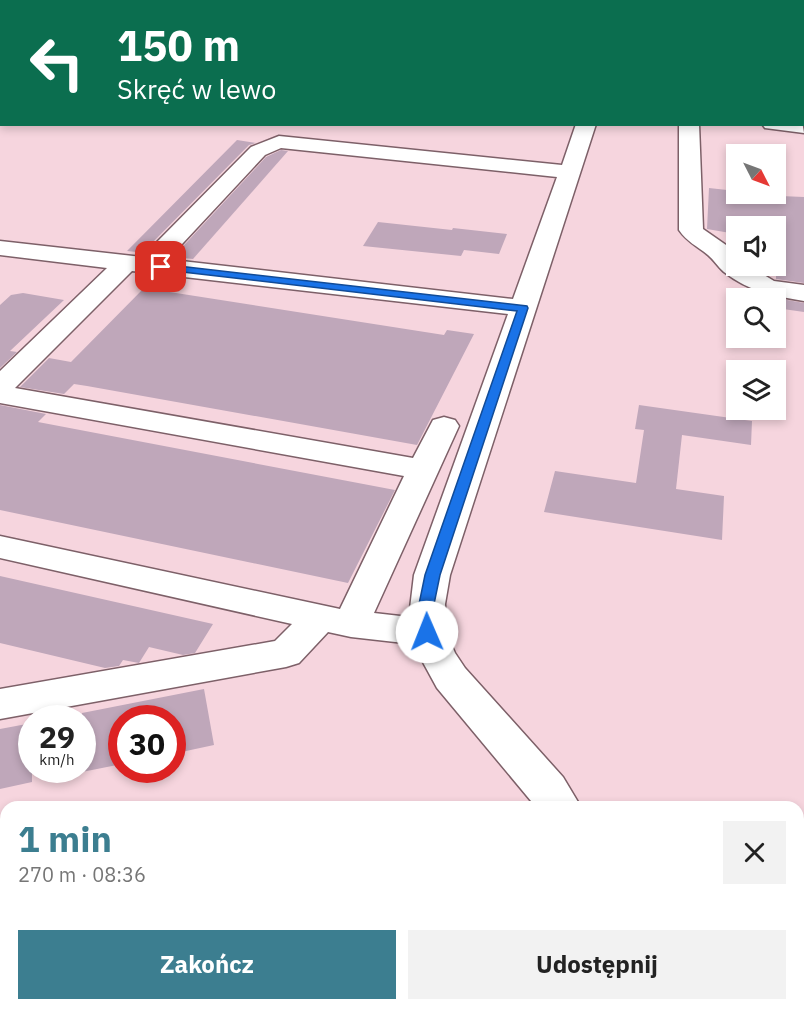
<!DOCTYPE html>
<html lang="pl">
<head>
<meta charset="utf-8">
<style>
	body { margin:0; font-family:"IBM Plex Sans",sans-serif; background:#f2f2f2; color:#222; height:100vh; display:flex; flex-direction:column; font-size:22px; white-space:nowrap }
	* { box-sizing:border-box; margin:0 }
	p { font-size:20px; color:#767676 }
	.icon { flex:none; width:33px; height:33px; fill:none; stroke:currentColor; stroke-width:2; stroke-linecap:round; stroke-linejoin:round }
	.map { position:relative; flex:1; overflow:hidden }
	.sheet { position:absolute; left:0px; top:801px; width:804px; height:210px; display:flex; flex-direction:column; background:#fff; border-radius:18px 18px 0 0; box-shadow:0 3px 9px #0003 }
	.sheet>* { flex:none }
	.banner { position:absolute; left:0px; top:0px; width:804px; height:126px; box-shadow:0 3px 9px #0003; background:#0b6e4f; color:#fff; overflow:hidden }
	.needle { width:39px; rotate:132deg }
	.controls { position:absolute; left:726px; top:144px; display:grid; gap:12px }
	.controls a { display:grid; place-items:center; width:60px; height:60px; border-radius:0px; background:#fff; box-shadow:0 3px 9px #0003; font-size:30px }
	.speed { position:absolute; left:18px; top:705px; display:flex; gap:12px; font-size:30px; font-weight:700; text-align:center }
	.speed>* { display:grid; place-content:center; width:78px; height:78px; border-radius:50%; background:#fff; box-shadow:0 3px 9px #0003; line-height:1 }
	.speed small { font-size:15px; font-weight:400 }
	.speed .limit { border:9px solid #d22; background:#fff; color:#111 }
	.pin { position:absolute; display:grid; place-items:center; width:51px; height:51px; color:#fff; margin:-26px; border-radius:12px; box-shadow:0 3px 9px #0006 }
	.me { position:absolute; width:66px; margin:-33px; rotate:359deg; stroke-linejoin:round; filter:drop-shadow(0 0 4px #0008) }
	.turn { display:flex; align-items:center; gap:21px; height:126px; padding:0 18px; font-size:27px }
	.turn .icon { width:78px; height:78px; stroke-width:2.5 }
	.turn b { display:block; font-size:42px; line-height:51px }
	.round { display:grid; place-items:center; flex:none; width:63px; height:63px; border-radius:0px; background:#f2f2f2 }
	.headline { display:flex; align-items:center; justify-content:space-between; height:102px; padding:0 18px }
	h1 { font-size:36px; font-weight:800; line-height:45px; color:#3c7e90 }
	.button { display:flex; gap:12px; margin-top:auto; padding:12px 18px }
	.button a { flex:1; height:69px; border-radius:0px; background:#3c7e90; color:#fff; font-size:24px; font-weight:800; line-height:69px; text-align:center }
	.button a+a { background:#f2f2f2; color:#222 }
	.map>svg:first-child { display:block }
</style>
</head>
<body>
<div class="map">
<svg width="804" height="1011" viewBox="0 0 804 1011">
	<rect width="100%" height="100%" fill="#f6d5de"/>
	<g fill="#bfa7ba">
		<polygon points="237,140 256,143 249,145 149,246 146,253 127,251"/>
		<polygon points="281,150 288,151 193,259 173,257 266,157"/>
		<polygon points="709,188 736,191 736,194 804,197 804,283 776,279 776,226 736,226 736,234 707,229"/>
		<polygon points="378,222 452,230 453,228 507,234 499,254 464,250 461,256 363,246"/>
		<polygon points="144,288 444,335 447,330 474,334 417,445 87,386 74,384 64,394 20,387 49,358 71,362"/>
		<polygon points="23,293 64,300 10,351 17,352 0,368 0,305 11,295"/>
		<polygon points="776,298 804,303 804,312 776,308"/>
		<polygon points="0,405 46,414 38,422 395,490 348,583 0,510"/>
		<polygon points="639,405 752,421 751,445 682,435 676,489 724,496 722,540 544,512 555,471 636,483 644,430 635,429"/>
		<polygon points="0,576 213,624 195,653 183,655 149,647 139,663 123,660 119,666 105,668 0,643"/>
		<polygon points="204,689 214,745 172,754 172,718 122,718 122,764 82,772 82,713"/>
		<polygon points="32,723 32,782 0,789 0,729"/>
	</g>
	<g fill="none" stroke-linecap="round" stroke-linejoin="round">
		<defs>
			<g id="minor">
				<polygon points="108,0 124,0 107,2"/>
				<polygon points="281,0 297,0 280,2"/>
				<rect x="459" y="0" width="16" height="2"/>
				<polygon points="706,0 733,0 705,2"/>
				<polygon points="761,0 777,0 778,2 762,2"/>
				<rect x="802" y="27" width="2" height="10"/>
				<rect x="0" y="55" width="2" height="11"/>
				<polygon points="802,121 804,133 765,128 762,124 802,124"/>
				<path d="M576,124H596L450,575L445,604L446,632L455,653L465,668L563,777L581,807H536L437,688L413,644L351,637L328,632L299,663L286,667L0,719V689L275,641L292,624L0,558V536L340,609L404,476L0,403V371L107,268L0,255V241L151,258L148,253L151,248L251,147L279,136L562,165ZM281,148L557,177L513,299L164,259L169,258L265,155ZM132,271L508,314L414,575L409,617L374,613L459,426L455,420L444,417L433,420L413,458L15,388Z"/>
				<path d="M679,124H699L703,229L726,245L736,256V266H749L774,281L804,285V301C773,296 750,292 724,272C718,267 714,260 708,255C697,246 687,242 679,230Z"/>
				<rect x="798" y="921" width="6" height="44"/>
				<rect x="565" y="1005" width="50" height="6"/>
			</g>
		</defs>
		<use href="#minor" stroke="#7d6068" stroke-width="3"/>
		<use href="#minor" fill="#fff" fill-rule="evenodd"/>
	</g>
	<polygon fill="#1a73e8" stroke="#114b97" stroke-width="1.5" points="161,264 527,306 528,308 440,575 434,604 435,632 433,636 422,636 420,632 419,604 425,575 517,311 157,269 157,265"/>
</svg>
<div class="controls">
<a><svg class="needle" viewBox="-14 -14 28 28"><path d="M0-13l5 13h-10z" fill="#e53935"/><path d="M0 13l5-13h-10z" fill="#767676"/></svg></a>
<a><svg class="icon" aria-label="sound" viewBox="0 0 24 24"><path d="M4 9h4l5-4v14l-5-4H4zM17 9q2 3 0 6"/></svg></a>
<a><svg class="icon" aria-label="search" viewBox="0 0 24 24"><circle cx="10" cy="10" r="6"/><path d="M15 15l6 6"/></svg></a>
<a><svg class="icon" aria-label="layers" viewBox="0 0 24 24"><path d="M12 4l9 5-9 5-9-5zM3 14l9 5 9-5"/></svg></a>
</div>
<div class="speed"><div>29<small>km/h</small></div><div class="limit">30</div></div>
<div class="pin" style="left:161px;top:267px;background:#d93025"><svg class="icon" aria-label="arrive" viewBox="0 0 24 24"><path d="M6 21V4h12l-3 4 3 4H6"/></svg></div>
<svg class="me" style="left:427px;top:632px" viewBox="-20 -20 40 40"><circle r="19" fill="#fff"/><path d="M0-13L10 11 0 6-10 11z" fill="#1a73e8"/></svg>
<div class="banner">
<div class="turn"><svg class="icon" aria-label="left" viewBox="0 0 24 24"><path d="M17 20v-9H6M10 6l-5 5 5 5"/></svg><div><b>150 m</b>Skręć w lewo</div></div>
</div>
<section class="sheet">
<div class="headline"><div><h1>1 min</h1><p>270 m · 08:36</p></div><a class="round"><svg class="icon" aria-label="close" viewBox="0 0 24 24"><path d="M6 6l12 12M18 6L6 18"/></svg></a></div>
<div class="button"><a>Zakończ</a><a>Udostępnij</a></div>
</section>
</div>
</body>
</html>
